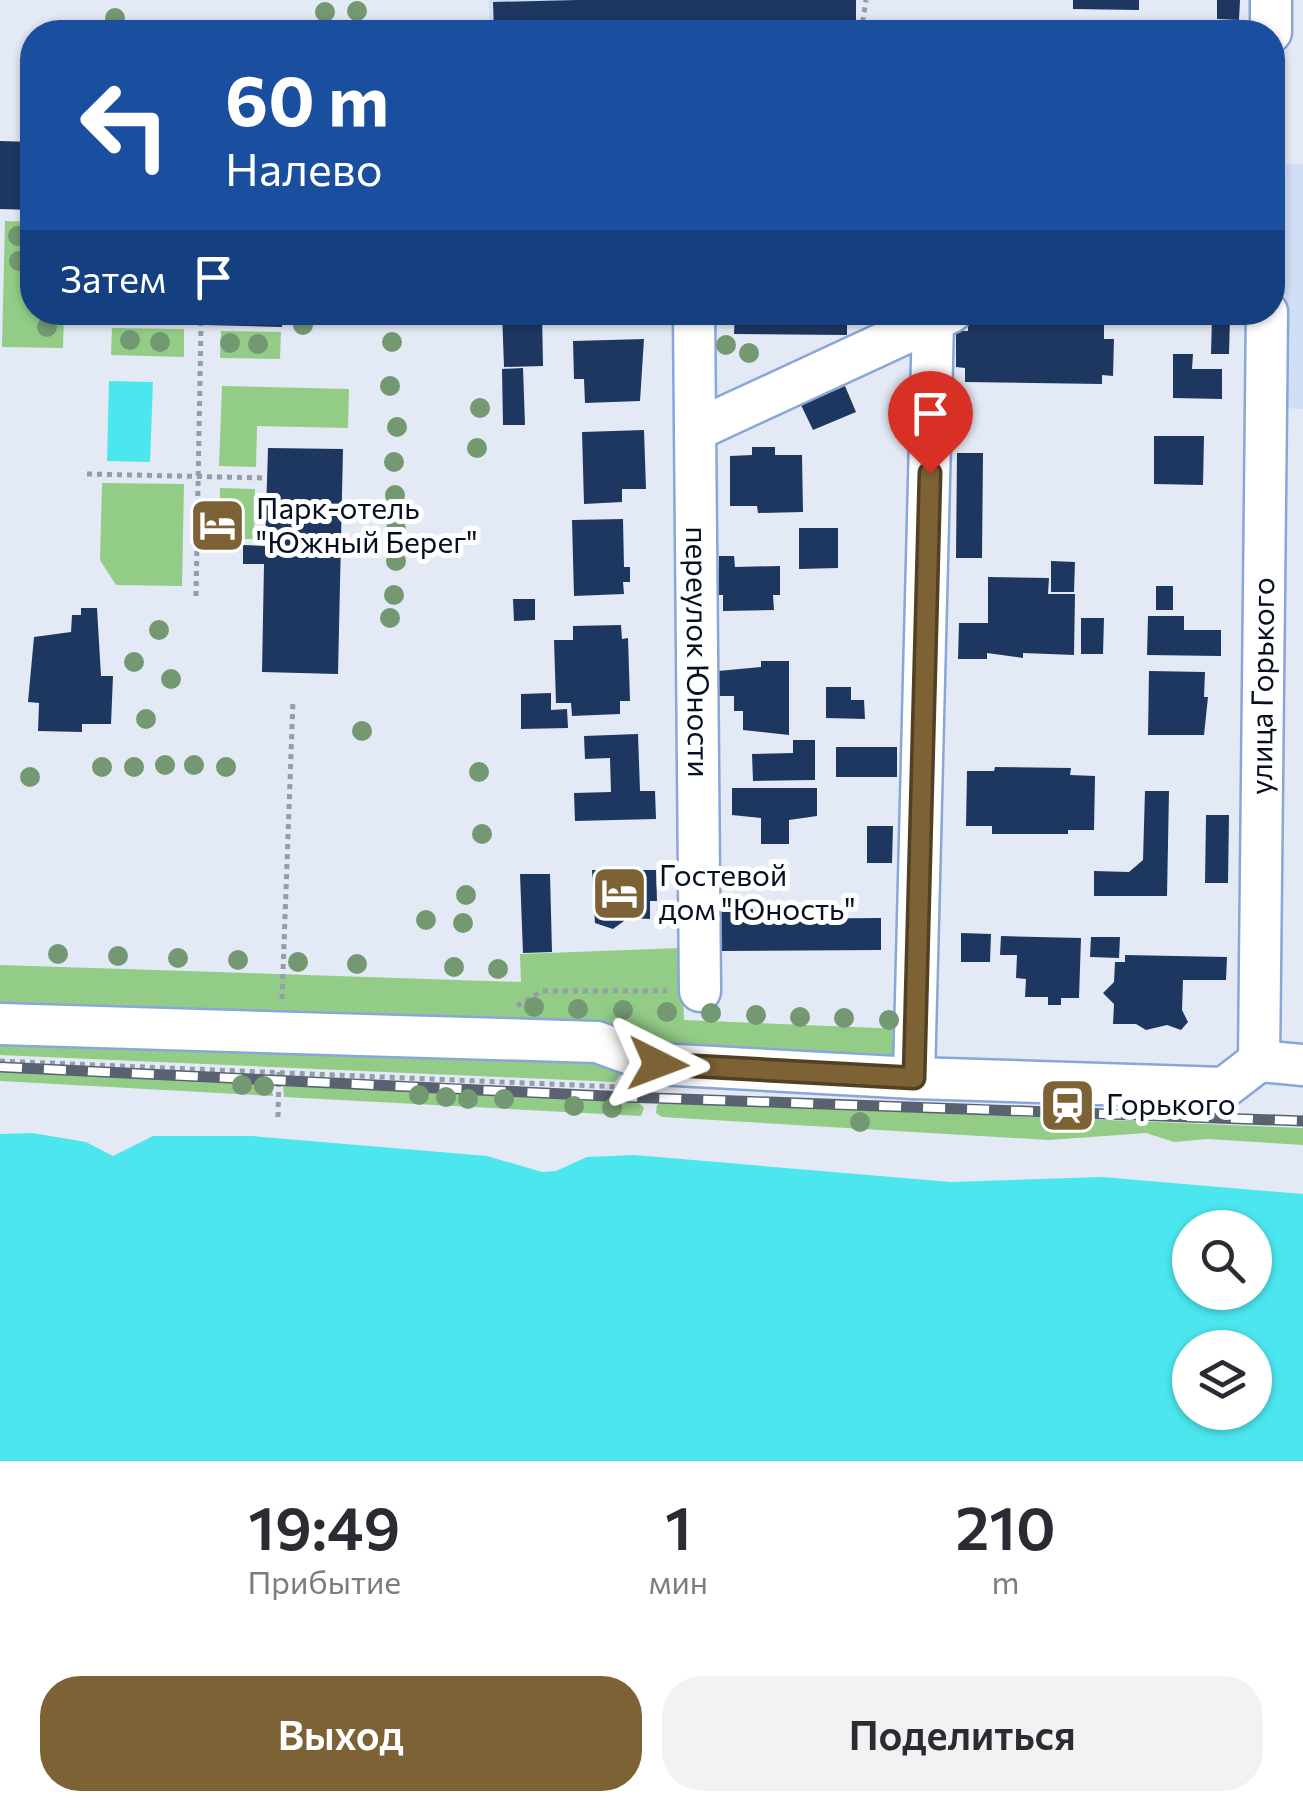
<!DOCTYPE html>
<html lang="ru">
<head>
<meta charset="utf-8">
<style>
	body { margin:0; font-family:Commissioner,sans-serif; background:#f2f2f3; color:#2b2b33; height:100vh; display:flex; flex-direction:column; font-size:38px; white-space:nowrap }
	* { box-sizing:border-box; margin:0 }
	p { font-size:32px; color:#7c7c81 }
	.icon { flex:none; width:55px; height:55px; fill:none; stroke:currentColor; stroke-width:2; stroke-linecap:round; stroke-linejoin:round }
	.map { position:relative; height:1461px; overflow:hidden }
	.side { display:flex; flex-direction:column; background:#fff; flex:1 }
	.side>* { flex:none }
	.top-card { position:absolute; left:20px; top:20px; width:1265px; height:305px; border-radius:40px; box-shadow:0 2px 8px #0004; background:#1a4fa0; color:#fff; overflow:hidden }
	.controls { position:absolute; left:1172px; top:1210px; display:grid; gap:20px }
	.controls a { display:grid; place-items:center; width:100px; height:100px; border-radius:50%; background:#fff; box-shadow:0 2px 8px #0004; font-size:50px }
	.pin { position:absolute; display:grid; place-items:center; width:85px; height:85px; color:#fff; margin:-102px -42px; border-radius:50% 50% 50% 0; rotate:-45deg; box-shadow:0 0 10px #0007 }
	.pin .icon { rotate:45deg }
	.me { position:absolute; width:110px; margin:-55px; rotate:93deg; stroke-linejoin:round; filter:drop-shadow(0 0 8px #0008) }
	.turn { display:flex; align-items:center; gap:35px; height:210px; padding:0 40px; font-size:45px }
	.turn .icon { width:130px; height:130px; stroke-width:2.5 }
	.turn b { display:block; font-size:70px; line-height:85px }
	.then { display:flex; align-items:center; height:95px; padding:0 40px; background:#0003; gap:20px; font-size:38px }
	.eta { display:flex; justify-content:space-evenly; align-items:center; height:170px; text-align:center }
	.eta b { font-size:60px; font-weight:600; line-height:70px }
	.primary-button { display:flex; gap:20px; margin-top:auto; padding:20px 40px }
	.primary-button a { flex:1; height:115px; border-radius:40px; background:#7c6234; color:#fff; font-size:40px; font-weight:600; line-height:115px; text-align:center }
	.primary-button a+a { background:#f2f2f3; color:#2b2b33 }
	.map>svg:first-child { display:block }
</style>
</head>
<body>
<div class="map">
<svg width="1303" height="1461" viewBox="0 0 1303 1461">
	<rect width="100%" height="100%" fill="#e4eaf5"/>
	<g fill="#d0def6">
		<rect x="489" y="0" width="367" height="32"/>
		<polygon points="1286,164 1303,164 1303,409 1285,408"/>
	</g>
	<g fill="#92cc86">
		<polygon points="5,221 32,222 32,312 64,313 63,348 2,347"/>
		<polygon points="112,328 184,329 184,357 111,355"/>
		<polygon points="221,331 281,332 280,359 220,358"/>
		<polygon points="222,386 349,389 348,428 257,426 256,467 219,466"/>
		<polygon points="102,483 184,484 182,586 116,585 100,560"/>
		<polygon points="220,488 255,489 254,539 219,539"/>
		<polygon points="681,948 684,1020 903,1029 890,1061 0,1018 0,965 521,982 520,954"/>
		<polygon points="0,1034 569,1052 618,1068 621,1074 615,1082 0,1055"/>
		<polygon points="0,1070 270,1082 273,1096 0,1081"/>
		<polygon points="289,1083 637,1101 644,1108 641,1116 284,1097 283,1086"/>
		<polygon points="663,1102 1303,1128 1303,1145 1208,1139 1174,1142 1146,1133 1049,1140 662,1117 656,1113 657,1105"/>
	</g>
	<g fill="#4ce6ef" fill-rule="evenodd">
		<polygon points="109,381 153,382 150,462 107,461"/>
		<path d="M32,1133L86,1142L113,1156L153,1136H252L487,1156L542,1172L556,1171L587,1157L634,1155L951,1182L1102,1177L1303,1194V1461H0V1134ZM1190,1228H1255V1292H1190ZM1190,1348H1255V1412H1190Z"/>
	</g>
	<g fill="#1e3761">
		<polygon points="577,0 856,0 856,25 577,22 577,31 494,32 493,2"/>
		<polygon points="1073,0 1139,0 1139,10 1073,9"/>
		<polygon points="1217,0 1240,0 1239,20 1217,19"/>
		<polygon points="885,25 1039,29 1039,32 885,32"/>
		<polygon points="0,141 32,142 32,210 0,209"/>
		<polygon points="161,312 283,312 282,327 161,324"/>
		<polygon points="502,312 542,312 543,366 504,367"/>
		<polygon points="735,312 847,312 847,335 734,334"/>
		<polygon points="1212,317 1230,318 1229,354 1211,354"/>
		<polygon points="968,319 1104,321 1104,339 1114,339 1113,376 1102,375 1102,384 965,382 965,368 956,367 956,331 968,331"/>
		<polygon points="644,339 640,401 585,403 584,379 574,379 573,341"/>
		<polygon points="1173,354 1193,354 1192,369 1222,369 1222,399 1173,398"/>
		<polygon points="523,368 525,425 503,425 502,369"/>
		<polygon points="845,386 856,412 813,430 801,405"/>
		<polygon points="644,430 646,489 622,489 622,502 584,504 582,432"/>
		<polygon points="1154,436 1204,436 1203,485 1154,484"/>
		<polygon points="752,447 775,447 775,455 802,455 803,512 758,513 757,506 730,506 730,456 752,455"/>
		<polygon points="268,448 343,449 338,674 262,672 264,564 243,564 243,545 265,546"/>
		<polygon points="957,453 983,453 982,558 956,558"/>
		<polygon points="623,519 624,567 630,567 630,582 623,582 624,594 574,596 572,520"/>
		<polygon points="799,528 838,528 838,568 799,569"/>
		<polygon points="719,556 734,556 735,567 780,566 780,595 773,595 774,610 723,611 723,595 718,595"/>
		<polygon points="1051,561 1075,562 1074,592 1051,592"/>
		<polygon points="988,577 1049,578 1048,594 1075,594 1074,655 1023,653 1023,658 987,653 987,659 958,659 959,623 988,623"/>
		<rect x="1156" y="586" width="17" height="24"/>
		<polygon points="513,599 535,599 535,620 514,621"/>
		<polygon points="81,608 97,608 101,676 113,676 111,724 82,724 82,732 38,731 39,703 28,702 34,637 71,632 72,615 81,615"/>
		<polygon points="1148,616 1184,616 1184,630 1221,630 1221,656 1147,655"/>
		<polygon points="1081,618 1104,618 1103,654 1081,654"/>
		<polygon points="621,625 622,639 628,638 630,701 620,701 620,714 572,716 571,703 556,703 554,640 573,640 573,626"/>
		<polygon points="761,661 789,661 789,735 743,730 743,711 734,711 734,696 719,696 718,671 761,667"/>
		<polygon points="1149,671 1205,672 1204,697 1208,697 1204,735 1148,735"/>
		<polygon points="826,687 851,687 851,700 864,700 865,719 826,718"/>
		<polygon points="551,693 551,710 567,709 568,728 521,729 521,694"/>
		<polygon points="638,734 640,791 655,791 656,819 575,821 574,793 611,792 610,758 585,759 584,736"/>
		<polygon points="793,740 815,740 815,780 753,781 752,754 793,753"/>
		<rect x="836" y="747" width="61" height="30"/>
		<polygon points="995,767 1071,768 1070,775 1095,776 1094,830 1068,830 1068,834 992,834 992,826 966,826 967,771 994,771"/>
		<polygon points="732,788 817,788 817,816 789,820 789,844 761,844 761,818 732,815"/>
		<polygon points="1145,791 1169,791 1167,896 1094,896 1094,871 1129,872 1143,860"/>
		<polygon points="1206,815 1229,815 1228,883 1205,883"/>
		<polygon points="867,826 893,826 892,863 867,863"/>
		<polygon points="592,870 656,870 657,901 650,901 650,919 628,918 613,929 595,923"/>
		<polygon points="520,874 550,874 552,952 523,953"/>
		<polygon points="753,909 753,919 881,918 881,950 721,951 721,910"/>
		<polygon points="961,933 991,934 990,962 961,962"/>
		<polygon points="1001,936 1081,938 1079,998 1061,998 1061,1005 1048,1005 1048,997 1025,997 1026,979 1016,978 1017,955 1000,955"/>
		<polygon points="1091,937 1120,937 1119,958 1090,957"/>
		<polygon points="1125,955 1227,957 1226,980 1183,980 1182,1010 1188,1022 1181,1030 1167,1025 1146,1030 1136,1024 1113,1024 1114,1004 1103,993 1114,982 1115,962 1125,962"/>
	</g>
	<g fill="none" stroke-linecap="round" stroke-linejoin="round">
		<defs>
			<g id="minor">
				<polyline points="1271,32 1271,0"/>
				<path id="s1" d="M694,312L700,991"/>
				<polyline points="696,430 951,312"/>
				<polyline points="0,1024 597,1042 658,1064 914,1078 1224,1088 1259,1061 1303,1065"/>
				<path id="s2" d="M1259,1061L1267,312"/>
				<polyline points="914,1078 933,321"/>
			</g>
		</defs>
		<use href="#minor" stroke="#89a6d8" stroke-width="45"/>
		<g stroke="#959caa" stroke-width="5" stroke-dasharray="5 5" stroke-linecap="butt">
			<polyline points="861,32 866,0"/>
			<polyline points="87,474 267,478"/>
			<polyline points="196,596 201,325"/>
			<polyline points="282,999 293,700"/>
			<polyline points="517,1006 542,991 667,991"/>
			<polyline points="0,1061 621,1087"/>
			<polyline points="278,1117 279,1070"/>
		</g>
		<use href="#minor" stroke="#fff" stroke-width="40"/>
		<defs>
			<polyline id="rail" points="0,1067 626,1097 1303,1121"/>
		</defs>
		<use href="#rail" stroke="#596271" stroke-width="11"/>
		<use href="#rail" stroke="#fff" stroke-width="8" stroke-dasharray="22" stroke-linecap="butt"/>
	</g>
	<g fill="#749972">
		<circle cx="357" cy="11" r="10"/>
		<circle cx="325" cy="12" r="10"/>
		<circle cx="115" cy="18" r="10"/>
		<circle cx="18" cy="236" r="10"/>
		<circle cx="19" cy="261" r="10"/>
		<circle cx="303" cy="325" r="10"/>
		<circle cx="47" cy="327" r="10"/>
		<circle cx="130" cy="340" r="10"/>
		<circle cx="160" cy="342" r="10"/>
		<circle cx="392" cy="342" r="10"/>
		<circle cx="230" cy="343" r="10"/>
		<circle cx="258" cy="344" r="10"/>
		<circle cx="726" cy="345" r="10"/>
		<circle cx="749" cy="353" r="10"/>
		<circle cx="390" cy="386" r="10"/>
		<circle cx="480" cy="408" r="10"/>
		<circle cx="397" cy="427" r="10"/>
		<circle cx="477" cy="448" r="10"/>
		<circle cx="394" cy="462" r="10"/>
		<circle cx="395" cy="495" r="10"/>
		<circle cx="396" cy="529" r="10"/>
		<circle cx="396" cy="561" r="10"/>
		<circle cx="394" cy="595" r="10"/>
		<circle cx="390" cy="618" r="10"/>
		<circle cx="159" cy="630" r="10"/>
		<circle cx="134" cy="662" r="10"/>
		<circle cx="171" cy="679" r="10"/>
		<circle cx="146" cy="719" r="10"/>
		<circle cx="362" cy="731" r="10"/>
		<circle cx="165" cy="765" r="10"/>
		<circle cx="194" cy="765" r="10"/>
		<circle cx="102" cy="767" r="10"/>
		<circle cx="134" cy="767" r="10"/>
		<circle cx="226" cy="767" r="10"/>
		<circle cx="479" cy="772" r="10"/>
		<circle cx="30" cy="777" r="10"/>
		<circle cx="482" cy="834" r="10"/>
		<circle cx="466" cy="895" r="10"/>
		<circle cx="426" cy="920" r="10"/>
		<circle cx="463" cy="923" r="10"/>
		<circle cx="58" cy="954" r="10"/>
		<circle cx="118" cy="956" r="10"/>
		<circle cx="178" cy="958" r="10"/>
		<circle cx="238" cy="960" r="10"/>
		<circle cx="298" cy="962" r="10"/>
		<circle cx="357" cy="964" r="10"/>
		<circle cx="454" cy="967" r="10"/>
		<circle cx="498" cy="969" r="10"/>
		<circle cx="534" cy="1007" r="10"/>
		<circle cx="578" cy="1009" r="10"/>
		<circle cx="623" cy="1010" r="10"/>
		<circle cx="667" cy="1012" r="10"/>
		<circle cx="711" cy="1013" r="10"/>
		<circle cx="756" cy="1015" r="10"/>
		<circle cx="800" cy="1017" r="10"/>
		<circle cx="844" cy="1018" r="10"/>
		<circle cx="889" cy="1020" r="10"/>
		<circle cx="242" cy="1085" r="10"/>
		<circle cx="264" cy="1086" r="10"/>
		<circle cx="419" cy="1095" r="10"/>
		<circle cx="446" cy="1097" r="10"/>
		<circle cx="468" cy="1099" r="10"/>
		<circle cx="504" cy="1099" r="10"/>
		<circle cx="574" cy="1106" r="10"/>
		<circle cx="612" cy="1108" r="10"/>
		<circle cx="860" cy="1122" r="10"/>
	</g>
	<g fill="none" stroke-linecap="round" stroke-linejoin="round">
		<defs>
			<polyline id="route" points="658,1064 914,1078 930,473"/>
		</defs>
		<use href="#route" stroke="#514022" stroke-width="25"/>
		<use href="#route" stroke="#7c6234" stroke-width="18"/>
	</g>
	<defs>
		<symbol id="hotel-square" viewBox="-11 -11 22 22"><rect x="-9" y="-9" width="18" height="18" rx="4" fill="#7c6234" stroke="#fff"/><path d="M-6-4.5h1.5V1H6V5H4.5V3h-9V5H-6ZM-4 0a1.8 1.8 0 1 1 3.6 0ZM.5 0V-2.5h3Q6-2.5 6 0Z" fill="#fff"/></symbol>
		<symbol id="station-square" viewBox="-11 -11 22 22"><rect x="-9" y="-9" width="18" height="18" rx="4" fill="#7c6234" stroke="#fff"/><path d="M-3-6H3Q5-6 5-4V2Q5 4 3 4L4.5 6H3L1.5 4h-3L-3 6H-4.5L-3 4Q-5 4-5 2V-4Q-5-6-3-6ZM-3.5-4v3h7v-3ZM-3.5 1v1.5H-2V1ZM2 1v1.5H3.5V1Z" fill="#fff"/></symbol>
	</defs>
	<g fill-rule="evenodd">
		<use href="#hotel-square" x="186" y="494" width="63" height="63"/>
		<use href="#hotel-square" x="588" y="862" width="63" height="63"/>
		<use href="#station-square" x="1036" y="1074" width="63" height="63"/>
	</g>
	<g text-anchor="middle" stroke-width="10" stroke-linejoin="round" paint-order="stroke">
		<g font-size="30" fill="#061022" stroke="#fff" text-anchor="start">
			<text x="256" y="519">Парк-отель<tspan x="256" dy="34">"Южный Берег"</tspan></text>
			<text x="659" y="886">Гостевой<tspan x="659" dy="34">дом "Юность"</tspan></text>
			<text x="1106" y="1115">Горького</text>
		</g>
		<g font-size="30" fill="#061022" stroke="#fff">
			<text dy="10" stroke="none"><textPath href="#s1" startOffset="340">переулок Юности</textPath></text>
			<text dy="10" stroke="none"><textPath href="#s2" startOffset="375">улица Горького</textPath></text>
		</g>
	</g>
</svg>
<div class="controls">
<a><svg class="icon" aria-label="search" viewBox="0 0 24 24"><circle cx="10" cy="10" r="6"/><path d="M15 15l6 6"/></svg></a>
<a><svg class="icon" aria-label="layers" viewBox="0 0 24 24"><path d="M12 4l9 5-9 5-9-5zM3 14l9 5 9-5"/></svg></a>
</div>
<div class="pin" style="left:930px;top:473px;background:#d93025"><svg class="icon" aria-label="arrive" viewBox="0 0 24 24"><path d="M6 21V4h12l-3 4 3 4H6"/></svg></div>
<svg class="me" style="left:658px;top:1064px" viewBox="-20 -20 40 40"><path d="M0-17L14 15 0 8-14 15z" fill="#7c6234" stroke="#fff" stroke-width="4"/></svg>
<div class="top-card">
<div class="turn"><svg class="icon" aria-label="left" viewBox="0 0 24 24"><path d="M17 20v-9H6M10 6l-5 5 5 5"/></svg><div><b>60 m</b>Налево</div></div>
<div class="then">Затем<svg class="icon" aria-label="arrive" viewBox="0 0 24 24"><path d="M6 21V4h12l-3 4 3 4H6"/></svg></div>
</div>
</div>
<section class="side">
<div class="eta">
<div><b>19:49</b><p>Прибытие</p></div>
<div><b>1</b><p>мин</p></div>
<div><b>210</b><p>m</p></div>
</div>
<div class="primary-button"><a>Выход</a><a>Поделиться</a></div>
</section>
</body>
</html>
